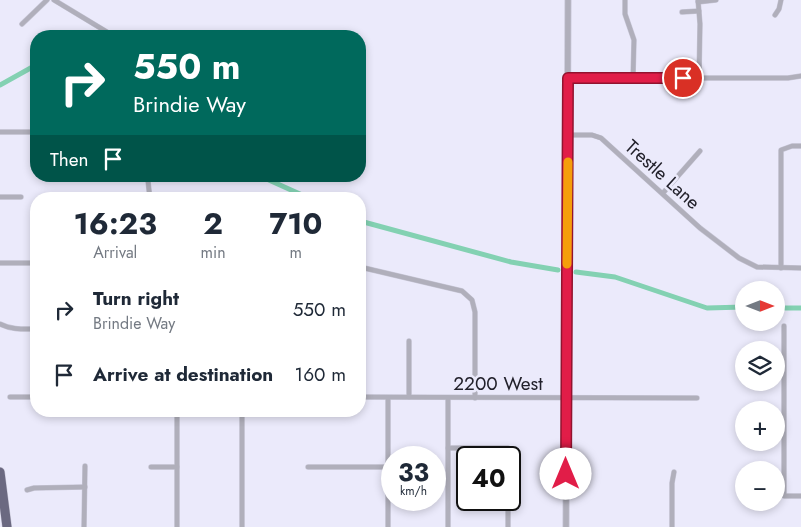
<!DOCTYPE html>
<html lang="en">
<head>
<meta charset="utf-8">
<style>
	body { margin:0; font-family:Jost,sans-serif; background:#f6f6f7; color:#1f2937; height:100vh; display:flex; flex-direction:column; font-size:19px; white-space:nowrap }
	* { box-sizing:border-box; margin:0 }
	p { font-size:16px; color:#747a83 }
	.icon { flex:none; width:28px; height:28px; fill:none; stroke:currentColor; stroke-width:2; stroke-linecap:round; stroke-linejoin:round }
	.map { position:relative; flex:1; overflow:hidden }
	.sheet { position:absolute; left:30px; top:192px; width:336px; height:225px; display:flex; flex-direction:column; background:#fff; border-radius:20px; box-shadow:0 2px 8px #0003 }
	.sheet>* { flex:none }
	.banner { position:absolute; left:30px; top:30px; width:336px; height:152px; border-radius:20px; box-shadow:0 2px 8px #0003; background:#00695c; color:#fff; overflow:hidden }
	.needle { width:32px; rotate:90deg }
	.fabs { position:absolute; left:735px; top:281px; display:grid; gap:10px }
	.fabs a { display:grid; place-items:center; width:50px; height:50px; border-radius:50%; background:#fff; box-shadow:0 2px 8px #0003; font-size:25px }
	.speed { position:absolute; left:381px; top:446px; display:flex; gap:10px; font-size:25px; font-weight:700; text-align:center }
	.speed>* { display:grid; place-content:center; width:65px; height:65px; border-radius:50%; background:#fff; box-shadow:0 2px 8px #0003; line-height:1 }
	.speed small { font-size:12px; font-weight:400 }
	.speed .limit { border:2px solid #111; border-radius:8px; background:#fff; color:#111 }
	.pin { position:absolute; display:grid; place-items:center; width:42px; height:42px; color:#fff; margin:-21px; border:2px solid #fff; border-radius:50%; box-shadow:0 1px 5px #0007 }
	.me { position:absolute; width:55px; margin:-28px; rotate:0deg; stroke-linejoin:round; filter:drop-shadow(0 0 4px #0008) }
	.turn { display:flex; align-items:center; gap:18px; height:105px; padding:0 20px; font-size:22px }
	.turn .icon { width:65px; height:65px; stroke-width:2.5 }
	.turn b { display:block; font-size:35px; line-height:42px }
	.then { display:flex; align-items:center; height:48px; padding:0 20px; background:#0003; gap:10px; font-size:19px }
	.eta { display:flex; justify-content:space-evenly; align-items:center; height:85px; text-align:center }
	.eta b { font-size:30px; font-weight:700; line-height:35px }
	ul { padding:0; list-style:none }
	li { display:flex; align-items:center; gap:15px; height:65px; padding:0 20px }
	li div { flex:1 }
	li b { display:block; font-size:19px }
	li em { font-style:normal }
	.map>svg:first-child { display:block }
</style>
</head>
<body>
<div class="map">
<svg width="801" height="527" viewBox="0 0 801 527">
	<rect width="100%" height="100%" fill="#ebeafb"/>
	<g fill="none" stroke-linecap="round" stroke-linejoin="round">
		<g stroke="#83d1b2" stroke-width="5">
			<polyline points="0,85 36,65"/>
			<polyline points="260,176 311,199"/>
			<polyline points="360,221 511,262 558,270"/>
			<polyline points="576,272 615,277 707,308 744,307"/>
			<polyline points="776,308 801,308"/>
		</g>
		<defs>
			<g id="minor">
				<polyline points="54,0 107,32"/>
				<polyline points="625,0 625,14 634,40 633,78"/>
				<polyline points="698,0 700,24 699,78"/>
				<polyline points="698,2 716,0"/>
				<polyline points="682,12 699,11"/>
				<polyline points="775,15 779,9 781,0"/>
				<polyline points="22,24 47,0"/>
				<polyline points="568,78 788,78 801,76"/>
				<polyline points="0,132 36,132"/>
				<polyline points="568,135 592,135 601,138 700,228 739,258 757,267 801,268"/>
				<polyline points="146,176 148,181 150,199"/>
				<polyline points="663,193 700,151"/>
				<polyline points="0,197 21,197"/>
				<polyline points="0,263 36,263"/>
				<polyline points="360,267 462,291 472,300 475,312 475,398"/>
				<polyline points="781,268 781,150 792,146 801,146"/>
				<path d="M0,324C11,330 24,329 36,329"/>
				<polyline points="784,326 784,496 801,496"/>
				<polyline points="10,397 36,397"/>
				<polyline points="360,397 697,398"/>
				<polyline points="409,397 409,341"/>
				<polyline points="448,398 448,527"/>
				<polyline points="448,448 508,448 508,458"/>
				<polyline points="151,467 177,467"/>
				<polyline points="308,467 388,467"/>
				<polyline points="27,490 34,488 85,487"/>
				<polyline points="508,500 508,527"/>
				<polyline points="84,527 85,466"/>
				<polyline points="177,527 177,411"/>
				<polyline points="242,527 242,411"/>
				<polyline points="388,527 388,398"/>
				<polyline points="672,527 672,483 674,472"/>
			</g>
			<polyline id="tertiary" points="566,527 568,0"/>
			<polyline id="motorway" points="0,472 7,527"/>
		</defs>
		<use href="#minor" stroke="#c7c6d6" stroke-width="5.5"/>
		<use href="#tertiary" stroke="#c7c6d6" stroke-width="7"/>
		<use href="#motorway" stroke="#c7c6d6" stroke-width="10"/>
		<use href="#minor" stroke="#b0afbb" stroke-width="4.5"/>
		<use href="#tertiary" stroke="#b0afbb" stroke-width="5.5"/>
		<use href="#motorway" stroke="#6b6981" stroke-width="9"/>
	</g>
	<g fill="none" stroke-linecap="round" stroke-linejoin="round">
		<defs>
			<polyline id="route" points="566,474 568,78 683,78"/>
		</defs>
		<use href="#route" stroke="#92132f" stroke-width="12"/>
		<use href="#route" stroke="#e11d48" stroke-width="9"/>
		<polyline stroke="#f59e0b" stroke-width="9" points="567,264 568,162"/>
	</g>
	<g text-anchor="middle" stroke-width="5" stroke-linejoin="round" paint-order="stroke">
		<g font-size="19" fill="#22212b" stroke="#ebeafb">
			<text transform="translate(663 174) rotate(42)" y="7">Trestle Lane</text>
			<text x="498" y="390">2200 West</text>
		</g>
	</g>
</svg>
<div class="fabs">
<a><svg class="needle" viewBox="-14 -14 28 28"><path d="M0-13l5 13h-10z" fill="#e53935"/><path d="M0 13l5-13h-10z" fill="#747a83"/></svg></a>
<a><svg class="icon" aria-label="layers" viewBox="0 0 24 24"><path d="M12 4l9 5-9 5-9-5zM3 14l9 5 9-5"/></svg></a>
<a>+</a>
<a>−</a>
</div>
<div class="speed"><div>33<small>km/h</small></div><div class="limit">40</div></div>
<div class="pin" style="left:683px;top:78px;background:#d93025"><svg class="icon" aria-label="arrive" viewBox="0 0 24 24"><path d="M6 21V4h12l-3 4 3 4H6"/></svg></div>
<svg class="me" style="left:566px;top:474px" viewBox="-20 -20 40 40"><circle r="19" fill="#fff"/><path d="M0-13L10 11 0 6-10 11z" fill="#e11d48"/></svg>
<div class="banner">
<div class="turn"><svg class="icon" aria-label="right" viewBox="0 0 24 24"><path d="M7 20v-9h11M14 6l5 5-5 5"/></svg><div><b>550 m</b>Brindie Way</div></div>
<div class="then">Then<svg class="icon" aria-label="arrive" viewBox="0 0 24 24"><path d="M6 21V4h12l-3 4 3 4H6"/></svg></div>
</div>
<section class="sheet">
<div class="eta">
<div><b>16:23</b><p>Arrival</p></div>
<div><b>2</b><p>min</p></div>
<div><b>710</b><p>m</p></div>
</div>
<ul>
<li><svg class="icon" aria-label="right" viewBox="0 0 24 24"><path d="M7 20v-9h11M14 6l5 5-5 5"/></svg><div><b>Turn right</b><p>Brindie Way</p></div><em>550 m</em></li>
<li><svg class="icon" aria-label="arrive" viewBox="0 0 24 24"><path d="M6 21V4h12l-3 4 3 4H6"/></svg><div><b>Arrive at destination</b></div><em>160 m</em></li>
</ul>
</section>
</div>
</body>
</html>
